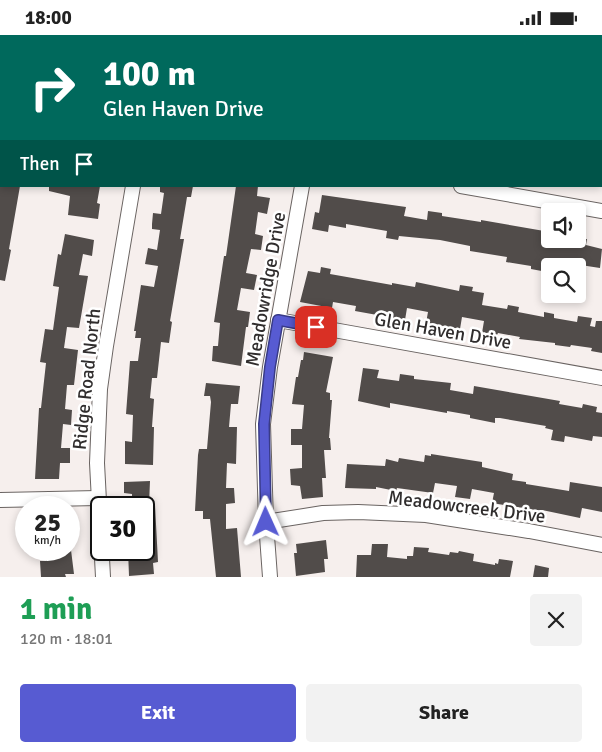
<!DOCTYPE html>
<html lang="en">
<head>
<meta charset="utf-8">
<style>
	body { margin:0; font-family:Signika,sans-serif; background:#f2f2f2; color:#222; height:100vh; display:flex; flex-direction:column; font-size:19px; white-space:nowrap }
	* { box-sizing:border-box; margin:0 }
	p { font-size:16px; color:#767676 }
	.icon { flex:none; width:28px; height:28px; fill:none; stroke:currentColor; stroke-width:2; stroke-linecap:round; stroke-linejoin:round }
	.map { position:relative; height:542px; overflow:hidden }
	.drawer { display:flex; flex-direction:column; background:#fff; flex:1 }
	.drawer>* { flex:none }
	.top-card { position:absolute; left:0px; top:0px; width:602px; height:152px; box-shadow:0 2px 8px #0003; background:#00695c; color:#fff; overflow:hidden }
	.buttons { position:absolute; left:541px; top:168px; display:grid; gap:10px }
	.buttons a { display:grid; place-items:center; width:45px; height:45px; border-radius:5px; background:#fff; box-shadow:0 2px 8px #0003; font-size:25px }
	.speed { position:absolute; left:15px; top:461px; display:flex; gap:10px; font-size:25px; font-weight:700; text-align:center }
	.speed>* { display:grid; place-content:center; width:65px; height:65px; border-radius:50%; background:#fff; box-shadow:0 2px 8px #0003; line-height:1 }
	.speed small { font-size:12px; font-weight:400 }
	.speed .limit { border:2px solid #111; border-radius:8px; background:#fff; color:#111 }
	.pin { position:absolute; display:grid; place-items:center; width:42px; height:42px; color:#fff; margin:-21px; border-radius:10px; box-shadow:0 2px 8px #0006 }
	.me { position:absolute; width:55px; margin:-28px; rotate:359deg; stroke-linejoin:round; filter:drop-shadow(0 0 4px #0008) }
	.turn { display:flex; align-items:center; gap:18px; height:105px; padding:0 20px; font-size:22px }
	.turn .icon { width:65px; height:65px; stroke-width:2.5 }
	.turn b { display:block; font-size:35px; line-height:42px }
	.then { display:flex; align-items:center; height:48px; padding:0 20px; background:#0003; gap:10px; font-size:19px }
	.round { display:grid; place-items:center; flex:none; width:52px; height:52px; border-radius:5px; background:#f2f2f2 }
	.summary { display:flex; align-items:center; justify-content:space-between; height:85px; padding:0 20px }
	h1 { font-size:30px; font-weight:700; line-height:38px; color:#1e9e55 }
	.primary-button { display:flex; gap:10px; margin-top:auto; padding:10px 20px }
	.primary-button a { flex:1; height:58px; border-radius:5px; background:#575bd2; color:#fff; font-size:20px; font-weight:700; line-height:58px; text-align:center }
	.primary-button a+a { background:#f2f2f2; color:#222 }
	.status { display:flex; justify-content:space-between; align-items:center; height:35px; padding:0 25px; background:#fff; direction:ltr }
	.status svg { height:14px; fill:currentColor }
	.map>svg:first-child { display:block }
</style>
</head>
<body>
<div class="status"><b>18:00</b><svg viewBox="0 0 49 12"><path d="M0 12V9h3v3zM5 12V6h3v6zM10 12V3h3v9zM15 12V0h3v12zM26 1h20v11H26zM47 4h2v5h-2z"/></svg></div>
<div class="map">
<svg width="602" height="542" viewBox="0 0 602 542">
	<rect width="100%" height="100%" fill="#f6efed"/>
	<g fill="#514c4a">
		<polygon points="0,151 20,151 9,214 11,215 5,246 0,245"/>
		<polygon points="49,151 100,151 97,168 100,169 98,184 68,180 70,161 49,156"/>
		<polygon points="160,151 193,151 191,162 187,162 180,204 184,204 170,286 172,287 169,308 161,307 157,343 152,343 150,363 154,364 152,392 154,392 153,430 125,429 125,406 132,407 133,380 126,379 130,326 138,326 141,303 135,303 136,296 134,296 141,250 154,252 158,231 145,229 148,213 157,215 160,195 152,194 152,189 153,178 161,179 164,158 160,157"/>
		<polygon points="236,151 258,151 257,161 270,163 267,179 258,177 255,199 263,201 261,215 251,214 246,238 257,240 254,255 241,253 237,275 250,277 248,292 246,292 241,331 212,326 213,311 218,311 220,288 214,287 224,221 226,221"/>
		<polygon points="322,160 406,172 404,181 427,185 428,176 442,178 442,181 481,187 481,185 550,197 550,204 572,207 573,204 587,204 586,210 602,214 600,233 548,225 547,237 531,234 531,231 506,227 507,222 470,216 470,211 440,205 399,201 398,205 386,203 387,196 346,189 346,193 329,190 328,197 312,194 315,177 319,178"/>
		<polygon points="65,199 94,205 92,221 83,219 79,240 88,241 79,293 67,292 64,313 78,315 74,350 67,350 65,374 72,375 71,390 63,389 61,413 70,413 70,428 60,428 59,444 35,444 39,373 41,373 46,328 40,327 45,294 53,295 59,252 53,251 58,219 61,220"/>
		<polygon points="321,232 331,234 330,239 392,250 392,248 415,252 416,247 459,256 460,250 473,252 472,256 484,258 482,270 507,274 508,270 519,272 518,277 544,282 544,277 554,279 554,283 577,287 578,281 592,283 590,291 595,292 596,286 602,286 602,318 591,316 592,313 571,310 570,312 555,310 555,308 519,304 520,302 498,298 497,300 482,298 484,286 462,282 460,294 426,288 428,277 407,273 405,285 355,276 356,271 333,267 332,273 300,267 308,236 320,238"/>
		<polygon points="304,317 333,322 326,357 330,358 330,365 332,365 329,403 330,403 331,415 324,415 326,443 322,443 323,462 302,464 300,451 291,450 290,434 302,433 302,410 291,410 291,394 302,394 304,370 292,369 296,342 298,342 301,325 303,325"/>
		<polygon points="363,333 379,335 377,343 399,346 400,339 414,341 414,344 451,348 450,355 473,359 474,351 560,366 559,369 582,373 583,369 597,372 596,377 602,378 602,402 593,401 592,406 565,401 564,407 551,405 553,395 545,393 546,391 500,383 495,383 495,388 470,383 470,380 447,376 447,378 390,368 390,373 358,366"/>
		<polygon points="206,348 240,351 238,369 231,369 229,392 237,392 236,429 227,428 226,453 234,453 235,468 226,469 226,494 237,493 241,542 216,542 210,484 203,484 203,476 195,476 198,420 199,414 207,414 211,367 210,361 204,361"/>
		<polygon points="431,419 482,427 482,432 513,439 512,445 526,447 526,449 569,456 570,447 602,452 602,477 582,473 580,483 542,475 542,476 492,468 494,458 472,454 470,464 455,462 457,451 435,448 433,458 397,453 396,456 376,452 376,454 345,453 347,429 385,431 386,424 398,427 399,423 424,427 425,420 431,421"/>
		<polygon points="150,446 149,470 155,470 158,527 153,528 154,539 129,541 128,515 144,515 144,472 132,472 132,459 124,458 124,447"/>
		<polygon points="326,505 328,524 324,524 325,537 296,541 294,518 297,518 296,509"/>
		<polygon points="372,509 388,509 387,522 407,524 407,521 413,521 414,512 429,513 428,517 449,520 450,517 458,518 459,516 474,519 473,526 495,530 495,528 498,529 499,524 513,526 510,542 356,542 357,520 371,520"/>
		<polygon points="45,515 71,515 74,539 65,539 66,542 41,542 40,526 46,526"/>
		<polygon points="535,530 549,533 548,542 533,542"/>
	</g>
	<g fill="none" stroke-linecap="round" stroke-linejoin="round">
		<defs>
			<g id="minor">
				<polyline points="539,0 546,1"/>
				<polyline points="601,11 602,11"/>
				<polyline points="0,74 1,74"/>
				<polyline points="461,151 602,176"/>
				<polyline points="278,285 602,343"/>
				<polyline points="0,465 98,463"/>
				<polyline points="266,487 323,478 358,477 426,480 529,496 602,510"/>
				<polyline points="103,542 97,428 100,354 106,311 133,151"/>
				<polyline points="270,542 266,487 263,389 270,332 302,151"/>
			</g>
		</defs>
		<use href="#minor" stroke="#6a6462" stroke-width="16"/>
		<use href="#minor" stroke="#fff" stroke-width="14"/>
	</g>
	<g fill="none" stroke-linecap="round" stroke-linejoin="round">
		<defs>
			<polyline id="route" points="266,487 264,389 270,332 278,285 316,292"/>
		</defs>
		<use href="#route" stroke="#393b88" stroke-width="12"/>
		<use href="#route" stroke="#575bd2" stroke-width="9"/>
	</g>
	<g text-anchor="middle" stroke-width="5" stroke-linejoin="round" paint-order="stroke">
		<g font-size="19" fill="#302d2d" stroke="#fff">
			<text transform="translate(265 254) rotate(-80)" y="7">Meadowridge Drive</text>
			<text transform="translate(443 295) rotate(10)" y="7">Glen Haven Drive</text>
			<text transform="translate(86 344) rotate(-84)" y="7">Ridge Road North</text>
			<text transform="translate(467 471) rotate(7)" y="7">Meadowcreek Drive</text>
		</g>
	</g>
</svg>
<div class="buttons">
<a><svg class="icon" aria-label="sound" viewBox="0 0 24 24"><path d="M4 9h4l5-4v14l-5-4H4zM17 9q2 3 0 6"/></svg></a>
<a><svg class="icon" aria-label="search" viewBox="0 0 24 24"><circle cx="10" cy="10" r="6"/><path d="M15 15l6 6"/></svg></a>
</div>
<div class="speed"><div>25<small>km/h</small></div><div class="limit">30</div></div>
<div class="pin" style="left:316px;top:292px;background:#d93025"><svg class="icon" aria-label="arrive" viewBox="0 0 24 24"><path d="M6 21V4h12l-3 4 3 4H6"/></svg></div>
<svg class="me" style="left:266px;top:487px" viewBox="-20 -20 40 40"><path d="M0-17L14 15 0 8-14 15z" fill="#575bd2" stroke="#fff" stroke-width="4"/></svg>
<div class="top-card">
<div class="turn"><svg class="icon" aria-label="right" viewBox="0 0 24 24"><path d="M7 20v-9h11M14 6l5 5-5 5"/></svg><div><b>100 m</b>Glen Haven Drive</div></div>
<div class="then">Then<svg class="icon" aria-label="arrive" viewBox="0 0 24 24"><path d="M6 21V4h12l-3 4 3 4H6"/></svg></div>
</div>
</div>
<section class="drawer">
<div class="summary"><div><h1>1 min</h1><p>120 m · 18:01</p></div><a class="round"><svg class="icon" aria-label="close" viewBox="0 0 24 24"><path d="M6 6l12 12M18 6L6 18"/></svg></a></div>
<div class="primary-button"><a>Exit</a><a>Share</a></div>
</section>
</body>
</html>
